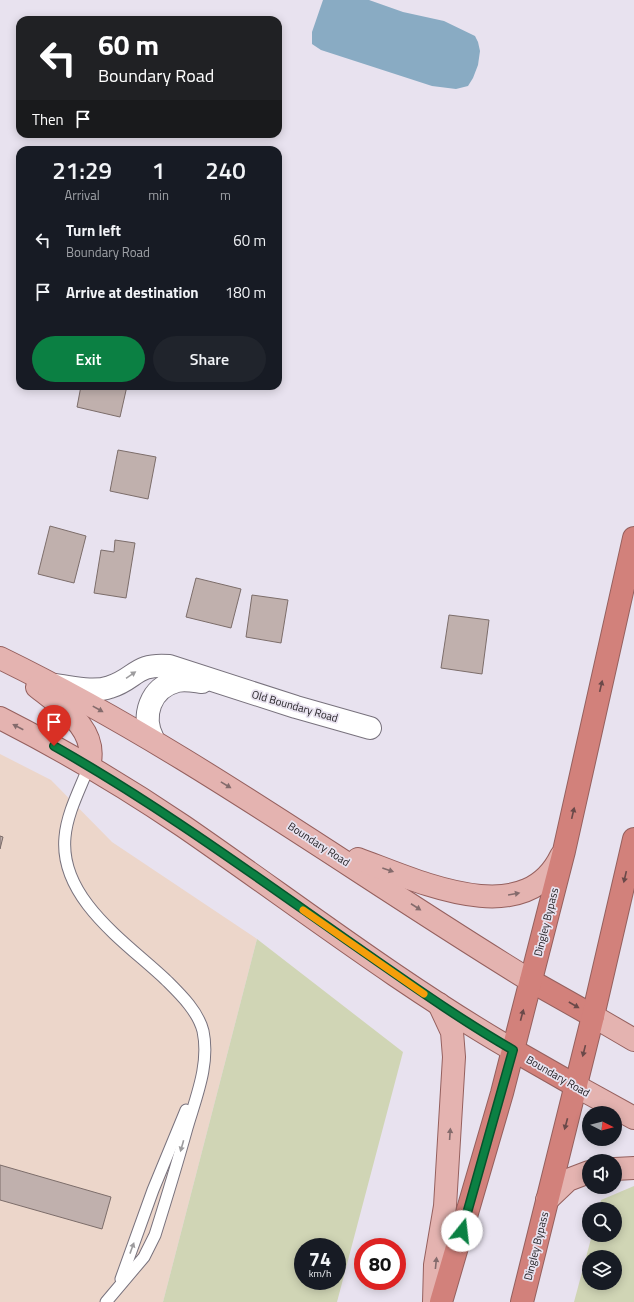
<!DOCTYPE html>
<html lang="en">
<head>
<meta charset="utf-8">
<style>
	body { margin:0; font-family:"Titillium Web",sans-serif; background:#20242c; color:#f1f3f6; height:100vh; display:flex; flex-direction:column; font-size:15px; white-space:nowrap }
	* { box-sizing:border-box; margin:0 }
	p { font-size:13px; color:#9ea1a6 }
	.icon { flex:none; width:22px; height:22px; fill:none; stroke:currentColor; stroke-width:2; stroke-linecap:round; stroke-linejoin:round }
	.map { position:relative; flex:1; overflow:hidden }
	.details { position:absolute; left:16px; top:146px; width:266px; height:244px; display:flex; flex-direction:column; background:#171b24; border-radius:12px; box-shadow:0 2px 10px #0003 }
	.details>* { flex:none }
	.guide { position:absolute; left:16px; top:16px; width:266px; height:122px; border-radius:12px; box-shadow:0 2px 10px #0003; background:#202124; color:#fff; overflow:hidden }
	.needle { width:26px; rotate:96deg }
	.fabs { position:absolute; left:582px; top:1106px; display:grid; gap:8px }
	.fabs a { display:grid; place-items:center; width:40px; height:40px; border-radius:50%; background:#171b24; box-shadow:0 2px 10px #0003; font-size:20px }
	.speed { position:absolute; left:294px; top:1238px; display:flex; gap:8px; font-size:20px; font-weight:700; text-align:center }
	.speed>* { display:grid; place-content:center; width:52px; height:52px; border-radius:50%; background:#171b24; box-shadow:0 2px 10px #0003; line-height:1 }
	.speed small { font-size:10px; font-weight:400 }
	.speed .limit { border:6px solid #d22; background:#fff; color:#111 }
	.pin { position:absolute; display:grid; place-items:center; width:34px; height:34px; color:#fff; margin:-41px -17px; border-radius:50% 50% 50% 0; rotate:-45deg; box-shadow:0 0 4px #0007 }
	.pin .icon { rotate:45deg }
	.me { position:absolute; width:44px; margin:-22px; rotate:16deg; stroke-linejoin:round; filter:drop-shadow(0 0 3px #0008) }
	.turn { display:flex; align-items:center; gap:14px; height:84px; padding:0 16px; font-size:18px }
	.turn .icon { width:52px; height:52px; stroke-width:2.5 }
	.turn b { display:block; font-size:28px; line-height:34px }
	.then { display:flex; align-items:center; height:38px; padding:0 16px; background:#0003; gap:8px; font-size:15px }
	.eta { display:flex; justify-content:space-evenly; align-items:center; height:68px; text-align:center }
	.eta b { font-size:24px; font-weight:600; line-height:28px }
	.action { display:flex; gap:8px; margin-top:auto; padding:8px 16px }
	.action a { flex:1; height:46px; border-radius:24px; background:#0b8043; color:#fff; font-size:16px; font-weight:600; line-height:46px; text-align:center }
	.action a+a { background:#20242c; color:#f1f3f6 }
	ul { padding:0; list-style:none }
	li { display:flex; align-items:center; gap:12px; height:52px; padding:0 16px }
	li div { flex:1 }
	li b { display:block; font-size:15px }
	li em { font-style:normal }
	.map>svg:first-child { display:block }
</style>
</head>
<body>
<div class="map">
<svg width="634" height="1302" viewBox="0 0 634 1302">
	<rect width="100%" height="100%" fill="#e8e2ef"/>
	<polygon fill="#ecd6ca" points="0,754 51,780 112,842 257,939 163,1302 0,1302"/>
	<g fill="#d0d5b5" fill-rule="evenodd">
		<path d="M257,939L403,1052L337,1302H163ZM303,1247H337V1281H303Z"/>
		<path d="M634,1186V1302H574L592,1235H615V1209H599L601,1200ZM589,1257H615V1283H589Z"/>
	</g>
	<polygon fill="#89abc3" points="323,0 369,0 403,12 444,21 475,36 478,42 480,51 478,65 473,78 468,86 456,89 432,86 321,50 312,44 312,32"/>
	<g fill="#c0b0ad" stroke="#7c6d6a">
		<polygon points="81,386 127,386 120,417 77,407"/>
		<polygon points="118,450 156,457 148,499 110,491"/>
		<polygon points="50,526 86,536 74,583 38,574"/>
		<polygon points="115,540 135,543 126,598 94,593 101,550 114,552"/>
		<polygon points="196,578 241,589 231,628 186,617"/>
		<polygon points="252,595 288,600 281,643 246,637"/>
		<polygon points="449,615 489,620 482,674 441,668"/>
		<polygon points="0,836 3,837 0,849"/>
		<polygon points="0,1165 111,1197 102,1229 0,1200"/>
	</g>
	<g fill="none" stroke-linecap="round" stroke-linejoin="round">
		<defs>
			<g id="lane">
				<path d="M89,766C80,789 67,813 65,837C59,899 127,943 166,980C180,994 198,1011 203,1031C210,1064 196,1097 187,1128C177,1164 166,1200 155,1235L144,1257L106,1302"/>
				<polyline points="121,1279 153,1190 186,1110"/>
			</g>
			<g id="street">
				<path d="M54,685C72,687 93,693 110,687C136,679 135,663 169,666L296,707L370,728"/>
				<path d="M153,739C141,716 150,688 177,681C185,679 194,681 202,682"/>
			</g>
			<g id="primary">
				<path d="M0,658C187,749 354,873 531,981"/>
				<path d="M37,687C62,707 99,729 89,766"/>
				<path d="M0,718C63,750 124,786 183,826C292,901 398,983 513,1050"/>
				<path d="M358,859C416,880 524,933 561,856"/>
				<polyline points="593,1016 634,1040"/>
				<polyline points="576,1086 634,1118"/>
				<polyline points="615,1169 634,1168"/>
				<polyline points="547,1200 568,1180 589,1172"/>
				<polyline points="434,1302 435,1265 445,1206 454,1057 452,1032 439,1004"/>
			</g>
			<g id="highway">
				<polyline points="531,981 593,1016"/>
				<polyline points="513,1050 576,1086"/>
				<polyline points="441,1302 502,1093 564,851 634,538"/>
				<polyline points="522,1302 593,1016 634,839"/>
			</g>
		</defs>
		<use href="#lane" stroke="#78727d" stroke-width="13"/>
		<use href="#street" stroke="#78727d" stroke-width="24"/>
		<use href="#primary" stroke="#95605e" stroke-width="24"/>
		<use href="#highway" stroke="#95605e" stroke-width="24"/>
		<use href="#lane" stroke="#fff" stroke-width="11"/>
		<use href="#street" stroke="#fff" stroke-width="22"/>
		<use href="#primary" stroke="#e4b3b0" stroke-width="22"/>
		<use href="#highway" stroke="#d2817b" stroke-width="22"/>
	</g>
	<defs><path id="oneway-solid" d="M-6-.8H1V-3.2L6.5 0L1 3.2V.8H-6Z"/></defs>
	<g fill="#9d9c9e">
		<use href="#oneway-solid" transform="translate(131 675) rotate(-34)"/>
		<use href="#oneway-solid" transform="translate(182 1146) rotate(106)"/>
		<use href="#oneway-solid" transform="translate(132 1248) rotate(-70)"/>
	</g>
	<g fill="#6a4949">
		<use href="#oneway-solid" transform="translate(601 686) rotate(-77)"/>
		<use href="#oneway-solid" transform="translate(573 813) rotate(-77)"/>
		<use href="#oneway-solid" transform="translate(625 877) rotate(103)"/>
		<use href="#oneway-solid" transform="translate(574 1005) rotate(30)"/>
		<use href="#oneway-solid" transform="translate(522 1015) rotate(-75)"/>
		<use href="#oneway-solid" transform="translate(584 1051) rotate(104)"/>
		<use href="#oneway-solid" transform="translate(566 1124) rotate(105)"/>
	</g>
	<g fill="#846b6c">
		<use href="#oneway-solid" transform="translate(98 709) rotate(29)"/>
		<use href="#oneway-solid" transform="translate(18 727) rotate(-153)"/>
		<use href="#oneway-solid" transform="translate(226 785) rotate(31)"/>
		<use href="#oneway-solid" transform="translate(388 870) rotate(19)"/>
		<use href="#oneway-solid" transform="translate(514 894) rotate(-10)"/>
		<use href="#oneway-solid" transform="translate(416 907) rotate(33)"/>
		<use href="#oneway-solid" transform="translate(450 1134) rotate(-86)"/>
		<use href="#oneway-solid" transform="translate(436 1263) rotate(-84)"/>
	</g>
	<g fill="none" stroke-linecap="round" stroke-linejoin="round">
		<defs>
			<path id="route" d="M54,746C162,807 262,881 364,952C413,986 461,1020 513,1050L462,1231"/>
		</defs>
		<use href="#route" stroke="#07532c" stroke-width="10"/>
		<use href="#route" stroke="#0b8043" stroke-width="7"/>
		<polyline stroke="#f59e0b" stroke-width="7" points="303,910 424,994"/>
	</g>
	<g text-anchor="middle" stroke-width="3.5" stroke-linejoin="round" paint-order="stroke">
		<g font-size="11" fill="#252327" stroke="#e8e2ef">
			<text transform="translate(295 706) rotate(16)" y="4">Old Boundary Road</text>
			<text transform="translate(319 844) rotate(33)" y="4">Boundary Road</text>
			<text transform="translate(546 922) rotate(-76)" y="4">Dingley Bypass</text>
			<text transform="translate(558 1076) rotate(30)" y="4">Boundary Road</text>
			<text transform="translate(536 1246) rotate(-76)" y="4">Dingley Bypass</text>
		</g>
	</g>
</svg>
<div class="fabs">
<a><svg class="needle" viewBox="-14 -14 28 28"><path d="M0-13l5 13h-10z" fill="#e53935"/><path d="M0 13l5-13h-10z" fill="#9ea1a6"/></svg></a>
<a><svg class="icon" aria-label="sound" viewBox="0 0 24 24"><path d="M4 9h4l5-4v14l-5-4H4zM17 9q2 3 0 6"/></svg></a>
<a><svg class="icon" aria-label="search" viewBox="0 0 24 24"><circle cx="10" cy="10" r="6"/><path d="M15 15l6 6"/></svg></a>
<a><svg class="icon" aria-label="layers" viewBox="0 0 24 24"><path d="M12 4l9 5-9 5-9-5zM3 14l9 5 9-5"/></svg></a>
</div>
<div class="speed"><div>74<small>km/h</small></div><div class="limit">80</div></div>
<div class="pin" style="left:54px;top:746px;background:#d93025"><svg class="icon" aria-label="arrive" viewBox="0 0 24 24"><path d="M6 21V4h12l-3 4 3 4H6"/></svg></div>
<svg class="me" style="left:462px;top:1231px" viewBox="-20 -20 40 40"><circle r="19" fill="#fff"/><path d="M0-13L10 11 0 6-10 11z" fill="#0b8043"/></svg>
<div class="guide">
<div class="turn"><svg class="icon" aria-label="left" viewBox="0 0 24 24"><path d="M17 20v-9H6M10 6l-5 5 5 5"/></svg><div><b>60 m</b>Boundary Road</div></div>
<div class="then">Then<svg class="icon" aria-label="arrive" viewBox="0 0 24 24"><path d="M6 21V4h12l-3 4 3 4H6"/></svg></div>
</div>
<section class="details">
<div class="eta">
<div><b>21:29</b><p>Arrival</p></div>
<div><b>1</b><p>min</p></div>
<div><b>240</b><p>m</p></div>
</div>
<ul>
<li><svg class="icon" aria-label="left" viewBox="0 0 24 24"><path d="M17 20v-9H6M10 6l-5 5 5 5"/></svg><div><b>Turn left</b><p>Boundary Road</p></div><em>60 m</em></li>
<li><svg class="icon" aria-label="arrive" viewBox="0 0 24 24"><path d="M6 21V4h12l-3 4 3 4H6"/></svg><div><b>Arrive at destination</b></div><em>180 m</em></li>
</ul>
<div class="action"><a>Exit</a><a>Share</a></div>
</section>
</div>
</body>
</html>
